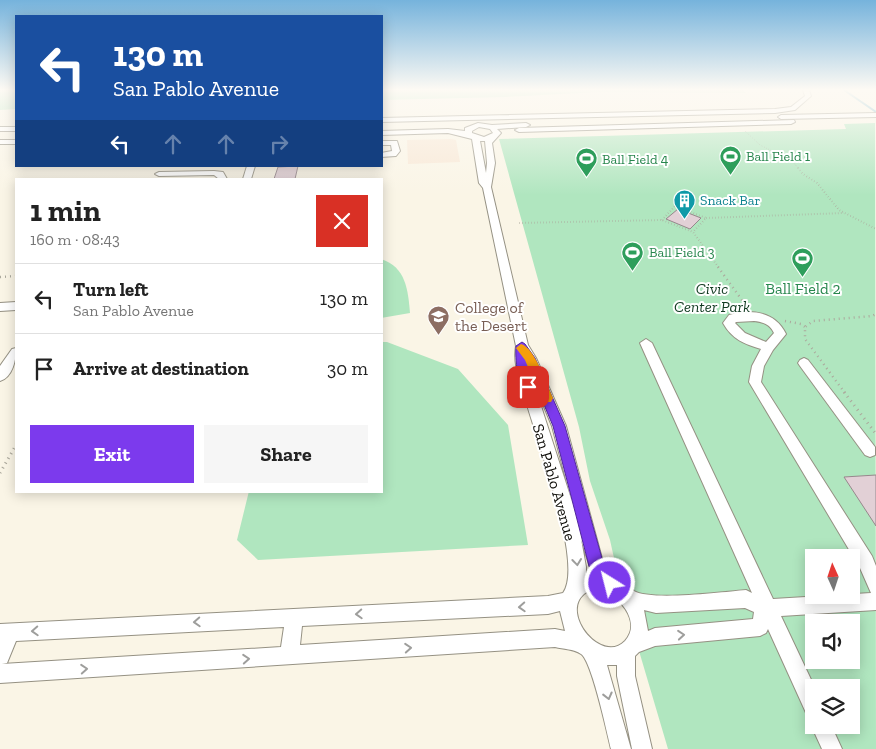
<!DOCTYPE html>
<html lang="en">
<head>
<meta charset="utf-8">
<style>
	body { margin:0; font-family:"Zilla Slab",serif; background:#f6f6f6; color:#222; height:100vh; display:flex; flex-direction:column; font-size:19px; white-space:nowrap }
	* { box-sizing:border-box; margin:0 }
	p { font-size:16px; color:#767676 }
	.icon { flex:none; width:28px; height:28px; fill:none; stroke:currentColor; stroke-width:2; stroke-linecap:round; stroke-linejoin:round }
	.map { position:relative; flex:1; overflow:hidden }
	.panel { position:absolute; left:15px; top:178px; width:368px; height:315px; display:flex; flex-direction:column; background:#fff; border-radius:0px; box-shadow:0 2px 12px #0003 }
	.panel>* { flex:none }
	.banner { position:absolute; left:15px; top:15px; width:368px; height:152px; border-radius:0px; box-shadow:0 2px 12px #0003; background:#1a4fa0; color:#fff; overflow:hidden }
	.needle { width:32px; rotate:357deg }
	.controls { position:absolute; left:805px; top:549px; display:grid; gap:10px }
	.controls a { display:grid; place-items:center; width:55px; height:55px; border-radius:0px; background:#fff; box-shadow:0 2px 12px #0003; font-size:25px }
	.pin { position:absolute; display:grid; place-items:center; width:42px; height:42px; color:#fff; margin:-21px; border-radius:10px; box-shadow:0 2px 8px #0006 }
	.me { position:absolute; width:55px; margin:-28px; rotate:324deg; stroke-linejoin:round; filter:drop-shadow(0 0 4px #0008) }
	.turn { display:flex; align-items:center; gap:18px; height:105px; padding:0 15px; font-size:22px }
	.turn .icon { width:65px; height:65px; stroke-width:2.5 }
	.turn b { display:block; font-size:35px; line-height:42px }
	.lanes { display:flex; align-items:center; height:48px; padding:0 15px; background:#0003; justify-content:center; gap:25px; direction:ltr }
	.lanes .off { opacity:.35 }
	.round { display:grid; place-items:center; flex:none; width:52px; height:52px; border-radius:0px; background:#f6f6f6 }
	.summary { display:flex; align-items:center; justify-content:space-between; height:85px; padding:0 15px }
	h1 { font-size:30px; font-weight:700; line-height:38px }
	.action { display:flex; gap:10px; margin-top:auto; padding:10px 15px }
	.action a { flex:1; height:58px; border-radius:0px; background:#7c3aed; color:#fff; font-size:20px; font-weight:700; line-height:58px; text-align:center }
	.action a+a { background:#f6f6f6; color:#222 }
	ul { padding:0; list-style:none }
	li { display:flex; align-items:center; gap:15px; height:70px; padding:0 15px; border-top:1px solid #e0e0e0 }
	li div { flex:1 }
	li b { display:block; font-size:19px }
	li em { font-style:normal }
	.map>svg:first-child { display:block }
</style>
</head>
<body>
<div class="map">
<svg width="876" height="749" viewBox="0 0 876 749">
	<rect width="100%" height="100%" fill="#faf5e6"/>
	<polygon fill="#f8e8d6" points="451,139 456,140 460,162 408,164 407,140"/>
	<g fill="#b0e6bf" fill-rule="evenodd">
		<polygon points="0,90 16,90 16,109 0,110"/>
		<polygon points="381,90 743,90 746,93 600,92 505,97 381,100"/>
		<path d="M875,123L876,749H668L621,590L610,540L590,481L579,427L499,139L846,129L844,124ZM814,558H851V595H814ZM814,622H851V660H814ZM814,688H851V725H814Z"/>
		<path d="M381,259C406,267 408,290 410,313L381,318Z"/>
		<polygon points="381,342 387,342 458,369 508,425 528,545 258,560 237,540 249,491 381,491"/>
	</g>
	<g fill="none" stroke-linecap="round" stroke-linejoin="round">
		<polyline stroke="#6bb1c9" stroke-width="2" points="844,90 876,112"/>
	</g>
	<g fill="#e2d0d6" stroke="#97878c">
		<polygon points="298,166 295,179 274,179 278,167"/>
		<polygon points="678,209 701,218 690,229 666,219"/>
		<polygon points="876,475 876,526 844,477"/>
	</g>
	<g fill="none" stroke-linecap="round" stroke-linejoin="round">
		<defs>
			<g id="minor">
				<polygon points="803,90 809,90 811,96 795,110 775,113 381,122 381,118 775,109 791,107 805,96"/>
				<polygon points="876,113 876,117 781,119 778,117 781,115"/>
				<polygon points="794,120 795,122 791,124 519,132 515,130 519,128"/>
				<path d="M478,123L492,125L526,123L530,125L526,127L497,129L501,133L492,143L495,163L491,187L528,345L536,358L566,426L603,562C611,572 623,584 634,591C651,601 723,592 746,590L752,593L640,343L646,339L652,343L773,599L871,593L860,568L749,382L752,366L761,349C744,344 732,339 723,323L729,315C751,309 775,311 786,334L773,350L764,366L761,382L872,556L876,566V610L781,616L815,688L814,718L807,715L768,629L766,633L760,636L655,646L639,652L635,656V676L652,749H632L617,676V665H607L631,749H611C607,733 592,661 581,654C574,649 563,649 555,647L0,683V624L548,596L563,593C585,564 533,431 524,394C519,378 513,363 516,346L483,188L479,183L472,139L448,133L381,135V131L448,129L465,131V128ZM479,127L490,129L493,133L484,137L472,133V131ZM480,141H485L487,163L486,173ZM754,321C763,322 770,324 774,333L766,342L745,333L735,323L736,322ZM531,375L552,426L572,502ZM581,539L592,574L586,576V567ZM598,588C617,593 643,621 625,641C602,665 560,614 584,594C587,591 594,590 598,588ZM745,608L754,612L753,619L655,628L648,631L644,610L656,613ZM560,611L565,631L555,629L300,645L302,626L548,614ZM284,627L281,647L2,664L7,663L16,641Z"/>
				<rect x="0" y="127" width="16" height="4"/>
				<rect x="0" y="140" width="16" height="4"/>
				<polygon points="381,141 397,141 400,151 396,156 381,157 381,153 392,151 391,145 381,145"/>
				<polygon points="247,166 255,166 251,179 243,179"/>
				<polygon points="214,171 223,172 227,179 219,179 214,175 159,176 155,174 159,172"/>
				<polygon points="16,302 16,310 0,311 0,303"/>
				<path d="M16,348C16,359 13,377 0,381V366L12,349Z"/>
				<polygon points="804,358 808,360 875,447 875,455 870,457 865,455 800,366 798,363 800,360"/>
				<polygon points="814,718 814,725 831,725 842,749 822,749 811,725"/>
			</g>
		</defs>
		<use href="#minor" stroke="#959183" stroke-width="2"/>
		<polyline stroke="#aba89c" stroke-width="1" stroke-dasharray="0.5 2" stroke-linecap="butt" points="745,131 760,145 792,161 799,169"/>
		<g stroke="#aba89c" stroke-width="2" stroke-dasharray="0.5 2.5" stroke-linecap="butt">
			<polyline points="798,168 803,174 817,183 839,210 876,229"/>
			<polyline points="706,218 844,213"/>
			<polyline points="662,220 675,206 706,218 693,232"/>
			<polyline points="519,223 662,220 693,232 719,268"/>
		</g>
		<g stroke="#aba89c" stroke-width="2.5" stroke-dasharray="1 4" stroke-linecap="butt">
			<polyline points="718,267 747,307"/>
			<polyline points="0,277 16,276"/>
			<polyline points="785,321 801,324 805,327"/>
			<polyline points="845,393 805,339 805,327 813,321 872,316 876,314"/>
		</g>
		<g stroke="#aba89c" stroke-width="3" stroke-dasharray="1 4.5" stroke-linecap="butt">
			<polyline points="844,392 876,434"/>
			<polyline points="0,473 16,445"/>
		</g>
		<use href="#minor" fill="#fff" fill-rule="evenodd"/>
	</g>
	<defs><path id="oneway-chevron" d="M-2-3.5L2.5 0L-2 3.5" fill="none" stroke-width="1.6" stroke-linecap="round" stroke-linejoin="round" transform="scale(1.25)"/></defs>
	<g stroke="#9e9e9c">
		<use href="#oneway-chevron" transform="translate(577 562) rotate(83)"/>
		<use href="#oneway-chevron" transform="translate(522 607) rotate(177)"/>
		<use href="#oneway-chevron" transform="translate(359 614) rotate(177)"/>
		<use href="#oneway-chevron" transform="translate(197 622) rotate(177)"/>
		<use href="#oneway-chevron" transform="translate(35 631) rotate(177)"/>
		<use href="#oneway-chevron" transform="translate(681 635) rotate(-5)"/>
		<use href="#oneway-chevron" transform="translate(408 648) rotate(-4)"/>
		<use href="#oneway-chevron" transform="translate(246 659) rotate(-4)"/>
		<use href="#oneway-chevron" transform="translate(84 669) rotate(-4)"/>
		<use href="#oneway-chevron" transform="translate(608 696) rotate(76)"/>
	</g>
	<linearGradient id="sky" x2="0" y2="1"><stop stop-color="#76b3dc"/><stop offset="0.46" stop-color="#fdfaf4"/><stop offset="1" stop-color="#fdfaf4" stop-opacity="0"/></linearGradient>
	<rect width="876" height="195" fill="url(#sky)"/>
	<path fill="#7c3aed" stroke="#51269a" d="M522,342L525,344L535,358L565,426L603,562L618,583L616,589L610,591L605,589L589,566L553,426L529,369L534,387L528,392C517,388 515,357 516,346Z"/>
	<path fill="#f59e0b" d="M521,344C535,348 547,385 553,398L551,402H543L541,398L525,360L516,348Z"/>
	<defs>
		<symbol id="stadium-pin" viewBox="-11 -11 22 30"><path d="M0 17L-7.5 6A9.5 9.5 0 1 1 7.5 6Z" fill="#2e9e5b" stroke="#fff"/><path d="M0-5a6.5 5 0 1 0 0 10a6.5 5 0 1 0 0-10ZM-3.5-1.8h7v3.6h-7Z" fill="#fff"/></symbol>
		<symbol id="building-pin" viewBox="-11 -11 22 30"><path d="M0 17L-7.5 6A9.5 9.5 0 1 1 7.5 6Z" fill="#0f9aa8" stroke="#fff"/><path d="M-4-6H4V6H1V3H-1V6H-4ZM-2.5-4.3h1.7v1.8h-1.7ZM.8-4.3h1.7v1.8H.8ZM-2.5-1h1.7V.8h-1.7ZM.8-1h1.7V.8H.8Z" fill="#fff"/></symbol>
		<symbol id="university-pin" viewBox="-11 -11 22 30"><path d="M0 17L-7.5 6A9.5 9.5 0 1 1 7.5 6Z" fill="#8d6e63" stroke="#fff"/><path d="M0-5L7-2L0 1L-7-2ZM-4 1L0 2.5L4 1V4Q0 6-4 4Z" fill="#fff"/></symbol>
	</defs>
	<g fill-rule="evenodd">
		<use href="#stadium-pin" x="718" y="144" width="25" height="34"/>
		<use href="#stadium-pin" x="574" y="146" width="25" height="34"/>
		<use href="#building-pin" x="672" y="188" width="25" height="34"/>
		<use href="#stadium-pin" x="620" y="240" width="25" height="34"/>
		<use href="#stadium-pin" x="790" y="246" width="25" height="34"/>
		<use href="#university-pin" x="426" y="304" width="25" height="34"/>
	</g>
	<g text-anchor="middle" stroke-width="4" stroke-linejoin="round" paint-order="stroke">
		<g font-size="14" fill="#27864d" stroke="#fff" text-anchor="start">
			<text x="746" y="161">Ball Field 1</text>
			<text x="602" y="164">Ball Field 4</text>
			<text x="649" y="257">Ball Field 3</text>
		</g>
		<g font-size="14" fill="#0d838f" stroke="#fff" text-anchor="start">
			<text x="700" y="205">Snack Bar</text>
		</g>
		<g font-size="16" font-style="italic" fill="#103a20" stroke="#fff">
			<text x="712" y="294">Civic<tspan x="712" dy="18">Center Park</tspan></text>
		</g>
		<g font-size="16" fill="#27864d" stroke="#fff">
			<text x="803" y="294">Ball Field 2</text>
		</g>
		<g font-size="16" fill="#785e54" stroke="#fff" text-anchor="start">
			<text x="455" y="313">College of<tspan x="455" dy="18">the Desert</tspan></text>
		</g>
		<g font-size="16" fill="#0d0c07" stroke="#fff">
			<text transform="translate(555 482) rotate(74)" y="6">San Pablo Avenue</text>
		</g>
	</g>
</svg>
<div class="controls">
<a><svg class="needle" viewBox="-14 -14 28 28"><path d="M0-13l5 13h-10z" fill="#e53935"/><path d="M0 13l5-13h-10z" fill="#767676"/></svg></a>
<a><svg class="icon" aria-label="sound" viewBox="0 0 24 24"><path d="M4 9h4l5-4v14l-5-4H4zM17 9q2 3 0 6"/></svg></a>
<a><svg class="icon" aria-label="layers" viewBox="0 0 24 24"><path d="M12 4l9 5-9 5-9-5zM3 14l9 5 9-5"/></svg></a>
</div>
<div class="pin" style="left:528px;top:387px;background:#d93025"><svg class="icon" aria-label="arrive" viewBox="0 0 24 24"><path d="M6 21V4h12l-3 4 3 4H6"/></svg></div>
<svg class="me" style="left:610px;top:583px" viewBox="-20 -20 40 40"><circle r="17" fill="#7c3aed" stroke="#fff" stroke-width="3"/><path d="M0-11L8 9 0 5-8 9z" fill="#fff"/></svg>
<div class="banner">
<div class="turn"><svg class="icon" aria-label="left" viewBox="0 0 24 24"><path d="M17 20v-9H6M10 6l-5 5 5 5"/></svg><div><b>130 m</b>San Pablo Avenue</div></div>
<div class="lanes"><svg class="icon" aria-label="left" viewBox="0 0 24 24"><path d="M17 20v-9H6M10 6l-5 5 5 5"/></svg><svg class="icon off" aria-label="ahead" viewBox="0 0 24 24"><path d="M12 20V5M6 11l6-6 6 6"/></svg><svg class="icon off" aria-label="ahead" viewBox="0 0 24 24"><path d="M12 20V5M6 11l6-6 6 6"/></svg><svg class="icon off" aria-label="right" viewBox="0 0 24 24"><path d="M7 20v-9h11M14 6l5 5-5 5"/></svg></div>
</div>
<section class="panel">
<div class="summary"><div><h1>1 min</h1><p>160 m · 08:43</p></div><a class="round" style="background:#d93025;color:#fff"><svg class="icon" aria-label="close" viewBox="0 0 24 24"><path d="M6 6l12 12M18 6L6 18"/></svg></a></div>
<ul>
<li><svg class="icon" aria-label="left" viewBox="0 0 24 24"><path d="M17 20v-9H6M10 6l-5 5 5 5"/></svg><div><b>Turn left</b><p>San Pablo Avenue</p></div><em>130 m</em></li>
<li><svg class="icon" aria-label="arrive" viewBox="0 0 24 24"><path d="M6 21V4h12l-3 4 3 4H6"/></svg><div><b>Arrive at destination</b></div><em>30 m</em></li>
</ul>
<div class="action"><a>Exit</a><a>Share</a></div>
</section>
</div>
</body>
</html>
